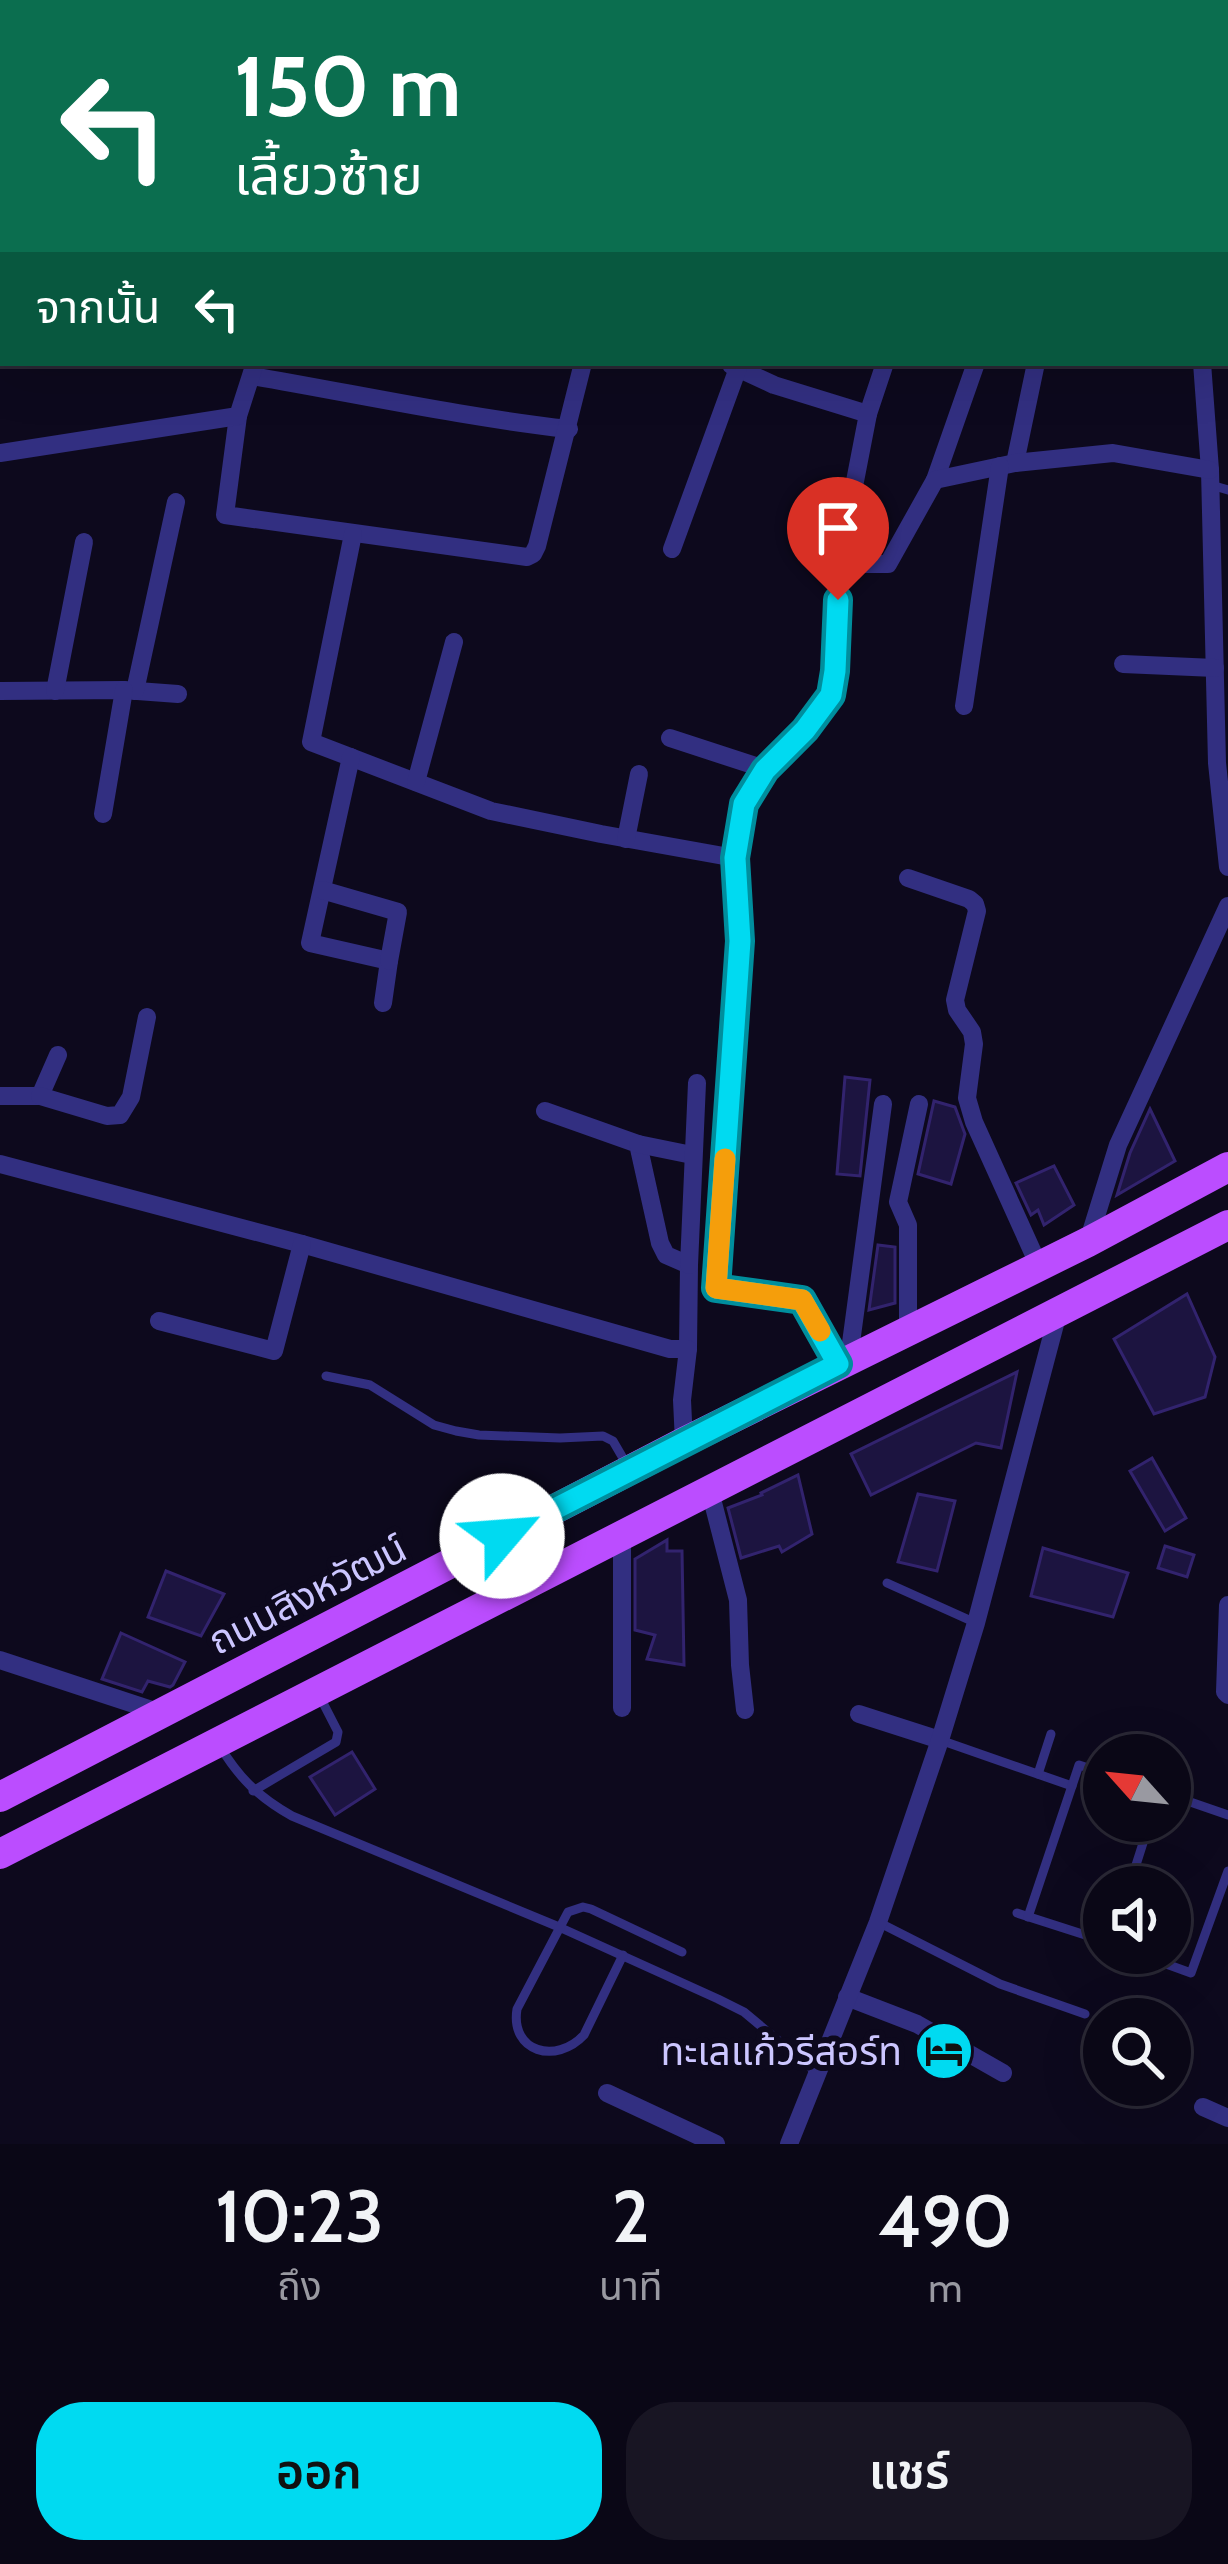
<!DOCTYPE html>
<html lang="th">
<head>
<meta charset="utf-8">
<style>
	body { margin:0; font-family:Cabin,"Noto Sans Thai",sans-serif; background:#181523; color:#f1f3f6; height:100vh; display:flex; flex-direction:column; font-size:45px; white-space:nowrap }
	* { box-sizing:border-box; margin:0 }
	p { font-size:39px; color:#9999a1 }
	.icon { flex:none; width:66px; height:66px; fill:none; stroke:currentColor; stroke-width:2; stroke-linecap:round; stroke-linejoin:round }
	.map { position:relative; height:2144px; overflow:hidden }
	.drawer { display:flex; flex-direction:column; background:#0a0716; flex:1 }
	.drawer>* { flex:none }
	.banner { position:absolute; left:0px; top:0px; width:1230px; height:366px; box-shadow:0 12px 48px #0002,0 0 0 3px #2a2835; background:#0b6e4f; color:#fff; overflow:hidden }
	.needle { width:78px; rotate:297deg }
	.tools { position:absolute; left:1083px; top:1734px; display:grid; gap:24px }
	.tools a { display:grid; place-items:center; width:108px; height:108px; border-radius:50%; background:#0a0716; box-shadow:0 12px 48px #0002,0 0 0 3px #2a2835; font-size:60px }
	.pin { position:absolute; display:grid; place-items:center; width:102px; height:102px; color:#fff; margin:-123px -51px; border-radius:50% 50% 50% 0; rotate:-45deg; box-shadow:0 0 12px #0007 }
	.pin .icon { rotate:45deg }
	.me { position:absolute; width:132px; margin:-66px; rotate:63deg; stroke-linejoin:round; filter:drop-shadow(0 0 9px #0008) }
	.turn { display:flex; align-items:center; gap:42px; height:252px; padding:0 36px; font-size:54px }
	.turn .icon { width:156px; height:156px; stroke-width:2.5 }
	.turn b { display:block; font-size:84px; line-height:102px }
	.then { display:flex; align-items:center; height:114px; padding:0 36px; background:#0003; gap:24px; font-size:45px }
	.eta { display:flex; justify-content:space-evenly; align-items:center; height:204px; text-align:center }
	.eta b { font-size:72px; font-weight:600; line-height:84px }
	.primary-button { display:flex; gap:24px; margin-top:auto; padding:24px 36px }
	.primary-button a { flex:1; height:138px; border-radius:48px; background:#00daf1; color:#111; font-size:48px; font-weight:600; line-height:138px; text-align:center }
	.primary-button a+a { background:#181523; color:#f1f3f6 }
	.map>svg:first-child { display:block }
</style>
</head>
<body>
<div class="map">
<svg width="1228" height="2144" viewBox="0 0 1228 2144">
	<rect width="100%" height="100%" fill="#0d091d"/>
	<g fill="#1c1440" stroke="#32236e" stroke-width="3">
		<polygon points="845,1077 870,1080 860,1176 837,1174"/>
		<polygon points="934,1101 955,1107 965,1134 951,1184 918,1174"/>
		<polygon points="1150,1109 1175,1161 1117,1195 1130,1153"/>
		<polygon points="1054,1166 1074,1205 1044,1225 1038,1210 1031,1215 1016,1183"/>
		<polygon points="878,1245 895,1247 895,1303 869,1310"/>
		<polygon points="1187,1294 1215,1357 1205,1397 1154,1414 1114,1339"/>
		<polygon points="1017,1372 1001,1448 976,1443 871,1495 851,1454"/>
		<polygon points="1152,1458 1186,1518 1165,1531 1130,1471"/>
		<polygon points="798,1475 812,1534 782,1552 779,1546 741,1558 728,1508 762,1495 761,1493"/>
		<polygon points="918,1494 955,1501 937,1571 898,1562"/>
		<polygon points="667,1540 667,1551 682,1551 684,1665 647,1659 655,1635 635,1630 635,1559"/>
		<polygon points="1165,1546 1194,1555 1187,1577 1158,1568"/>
		<polygon points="1043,1548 1128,1573 1113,1617 1031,1596"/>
		<polygon points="166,1571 224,1594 201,1636 148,1617"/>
		<polygon points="121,1633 185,1662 173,1685 170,1687 148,1681 142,1692 102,1679"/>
		<polygon points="352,1752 375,1789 335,1815 310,1777"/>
	</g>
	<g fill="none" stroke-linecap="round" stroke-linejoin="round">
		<g stroke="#322f81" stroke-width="9">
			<polyline points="0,142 3,143"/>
			<polyline points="1227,254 1228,254"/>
			<polyline points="1211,485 1228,490"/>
			<polyline points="326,1376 370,1385 434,1425 456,1431 479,1435 560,1438 603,1436 613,1441 627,1465"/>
			<polyline points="887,1583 976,1623"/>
			<polyline points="940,1740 1072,1786"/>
			<path d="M221,1748C240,1779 260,1798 292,1816L559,1927L718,1999L744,2012L817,2073"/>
			<polyline points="1038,1774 1051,1734"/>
			<polyline points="253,1791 336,1742 338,1732 320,1697"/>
			<polyline points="1170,1795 1228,1815"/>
			<polyline points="1129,1887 1150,1821"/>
			<polyline points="1017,1913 1104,1941"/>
			<polyline points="1028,1917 1079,1765 1104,1773"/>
			<polyline points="878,1922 1000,1984 1085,2014"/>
			<polyline points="1136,1953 1191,1973 1228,1871"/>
			<path d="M623,1955L584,2035C556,2065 510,2052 517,2009L568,1912L583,1907L591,1909L682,1952"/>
		</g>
		<g stroke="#322f81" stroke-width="18">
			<polyline points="46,0 52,3"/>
			<polyline points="986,0 993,2"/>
			<polyline points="313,3 314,0"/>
			<polyline points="755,3 757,0"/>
			<polyline points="1223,3 1224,0"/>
			<polyline points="1227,122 1228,122"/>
			<polyline points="1202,363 1210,470 1217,763 1228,867"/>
			<polyline points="731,365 774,385 868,414"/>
			<path d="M252,376C357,394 462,417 569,429"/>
			<polyline points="238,416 225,515 527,557 533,554 537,546 583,363"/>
			<polyline points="0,453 238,416 255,363"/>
			<polyline points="1015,463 1036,363"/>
			<polyline points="935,480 976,363"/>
			<polyline points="353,534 311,742 491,811 601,834 735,858"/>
			<polyline points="672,549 738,368"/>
			<polyline points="839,564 888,564 935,480 1015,463 1113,453 1210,470"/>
			<polyline points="1123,664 1215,668"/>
			<polyline points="0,691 124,690 178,694"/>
			<polyline points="55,691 84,542"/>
			<polyline points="135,691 176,502"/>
			<polyline points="964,706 1000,466"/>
			<polyline points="670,738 765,769"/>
			<polyline points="351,757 310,943 389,961 383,1003"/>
			<polyline points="416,782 454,642"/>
			<polyline points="103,814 124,690"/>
			<polyline points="626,839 639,774"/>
			<polyline points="908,878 969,899 975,904 977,911 955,1000 957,1010 972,1032 974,1044 967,1098 974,1122 1039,1266"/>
			<polyline points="322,890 398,912 389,961"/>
			<polyline points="0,1096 40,1096 58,1055"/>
			<polyline points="40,1096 107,1116 120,1115 131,1097 147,1017"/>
			<polyline points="545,1111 638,1144 660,1243 666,1255 689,1265 688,1349"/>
			<polyline points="638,1144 692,1155"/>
			<polyline points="0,1164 302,1244 670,1349 688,1349 682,1400 684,1442"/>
			<polyline points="1088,1242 1118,1145 1228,906"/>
			<polyline points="689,1265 697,1083"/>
			<polyline points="159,1321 274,1351 302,1244"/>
			<polyline points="908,1330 908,1225 898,1202 919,1104"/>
			<polyline points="849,1358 883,1104"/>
			<polyline points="838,1364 802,1300 716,1289 740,941 735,858 744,804 765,769 805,730 831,695 835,671 839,564 868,414 885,363"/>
			<polyline points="710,1491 738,1600 740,1665 745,1710"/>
			<polyline points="622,1536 622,1708"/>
			<polyline points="1228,1605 1225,1692 1228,1695"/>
			<polyline points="0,1660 161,1713"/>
			<polyline points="859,1714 940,1740"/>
			<polyline points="847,1997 917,2024 1003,2073"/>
			<polyline points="607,2093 716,2144"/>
			<polyline points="1203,2107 1228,2118"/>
			<polyline points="789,2144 878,1922 940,1740 976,1623 1058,1313"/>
		</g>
		<g stroke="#bb4dff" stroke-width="30">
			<polyline points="0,1797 684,1442 1088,1242 1228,1167"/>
			<polyline points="0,1854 1228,1225"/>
		</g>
	</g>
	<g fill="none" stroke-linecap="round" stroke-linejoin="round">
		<defs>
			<polyline id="route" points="502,1536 838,1364 802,1300 716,1288 740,941 735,858 744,804 765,770 805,730 831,695 835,671 838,600"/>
		</defs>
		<use href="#route" stroke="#008e9d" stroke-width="30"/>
		<use href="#route" stroke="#00daf1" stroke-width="21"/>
		<polyline stroke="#f59e0b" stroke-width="21" points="725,1159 716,1288 802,1300 820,1331"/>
	</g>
	<defs>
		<symbol id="hotel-disc" viewBox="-11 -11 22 22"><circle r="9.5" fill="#00daf1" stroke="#0d091d"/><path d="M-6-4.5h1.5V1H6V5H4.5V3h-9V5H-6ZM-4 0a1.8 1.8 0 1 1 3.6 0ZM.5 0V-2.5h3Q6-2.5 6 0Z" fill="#111"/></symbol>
	</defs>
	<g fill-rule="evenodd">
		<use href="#hotel-disc" x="911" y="2018" width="66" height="66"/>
	</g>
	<g text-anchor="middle" stroke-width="12" stroke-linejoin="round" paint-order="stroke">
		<g font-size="39" fill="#ccc6ff" stroke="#0d091d">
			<text transform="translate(307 1594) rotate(-27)" y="14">ถนนสิงหวัฒน์</text>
		</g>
		<g font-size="39" fill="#ccc6ff" stroke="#0d091d" text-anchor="end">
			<text x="902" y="2065">ทะเลแก้วรีสอร์ท</text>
		</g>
	</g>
</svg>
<div class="tools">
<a><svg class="needle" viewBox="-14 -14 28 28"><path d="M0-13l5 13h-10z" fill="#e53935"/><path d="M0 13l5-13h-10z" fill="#9999a1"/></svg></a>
<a><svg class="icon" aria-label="sound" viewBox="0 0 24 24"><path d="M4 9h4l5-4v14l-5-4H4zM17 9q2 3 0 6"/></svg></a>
<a><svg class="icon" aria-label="search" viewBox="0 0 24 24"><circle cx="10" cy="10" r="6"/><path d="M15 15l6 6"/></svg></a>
</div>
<div class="pin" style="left:838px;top:600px;background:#d93025"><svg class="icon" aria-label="arrive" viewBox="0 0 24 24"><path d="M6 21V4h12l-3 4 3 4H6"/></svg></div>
<svg class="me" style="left:502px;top:1536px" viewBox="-20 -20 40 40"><circle r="19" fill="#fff"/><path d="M0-13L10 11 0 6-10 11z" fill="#00daf1"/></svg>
<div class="banner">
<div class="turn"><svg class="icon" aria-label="left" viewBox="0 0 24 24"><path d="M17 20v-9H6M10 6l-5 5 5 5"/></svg><div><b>150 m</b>เลี้ยวซ้าย</div></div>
<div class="then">จากนั้น<svg class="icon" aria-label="left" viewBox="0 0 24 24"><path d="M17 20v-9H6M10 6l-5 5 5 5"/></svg></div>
</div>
</div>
<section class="drawer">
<div class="eta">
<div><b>10:23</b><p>ถึง</p></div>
<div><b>2</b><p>นาที</p></div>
<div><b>490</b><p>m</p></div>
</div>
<div class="primary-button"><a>ออก</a><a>แชร์</a></div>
</section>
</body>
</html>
